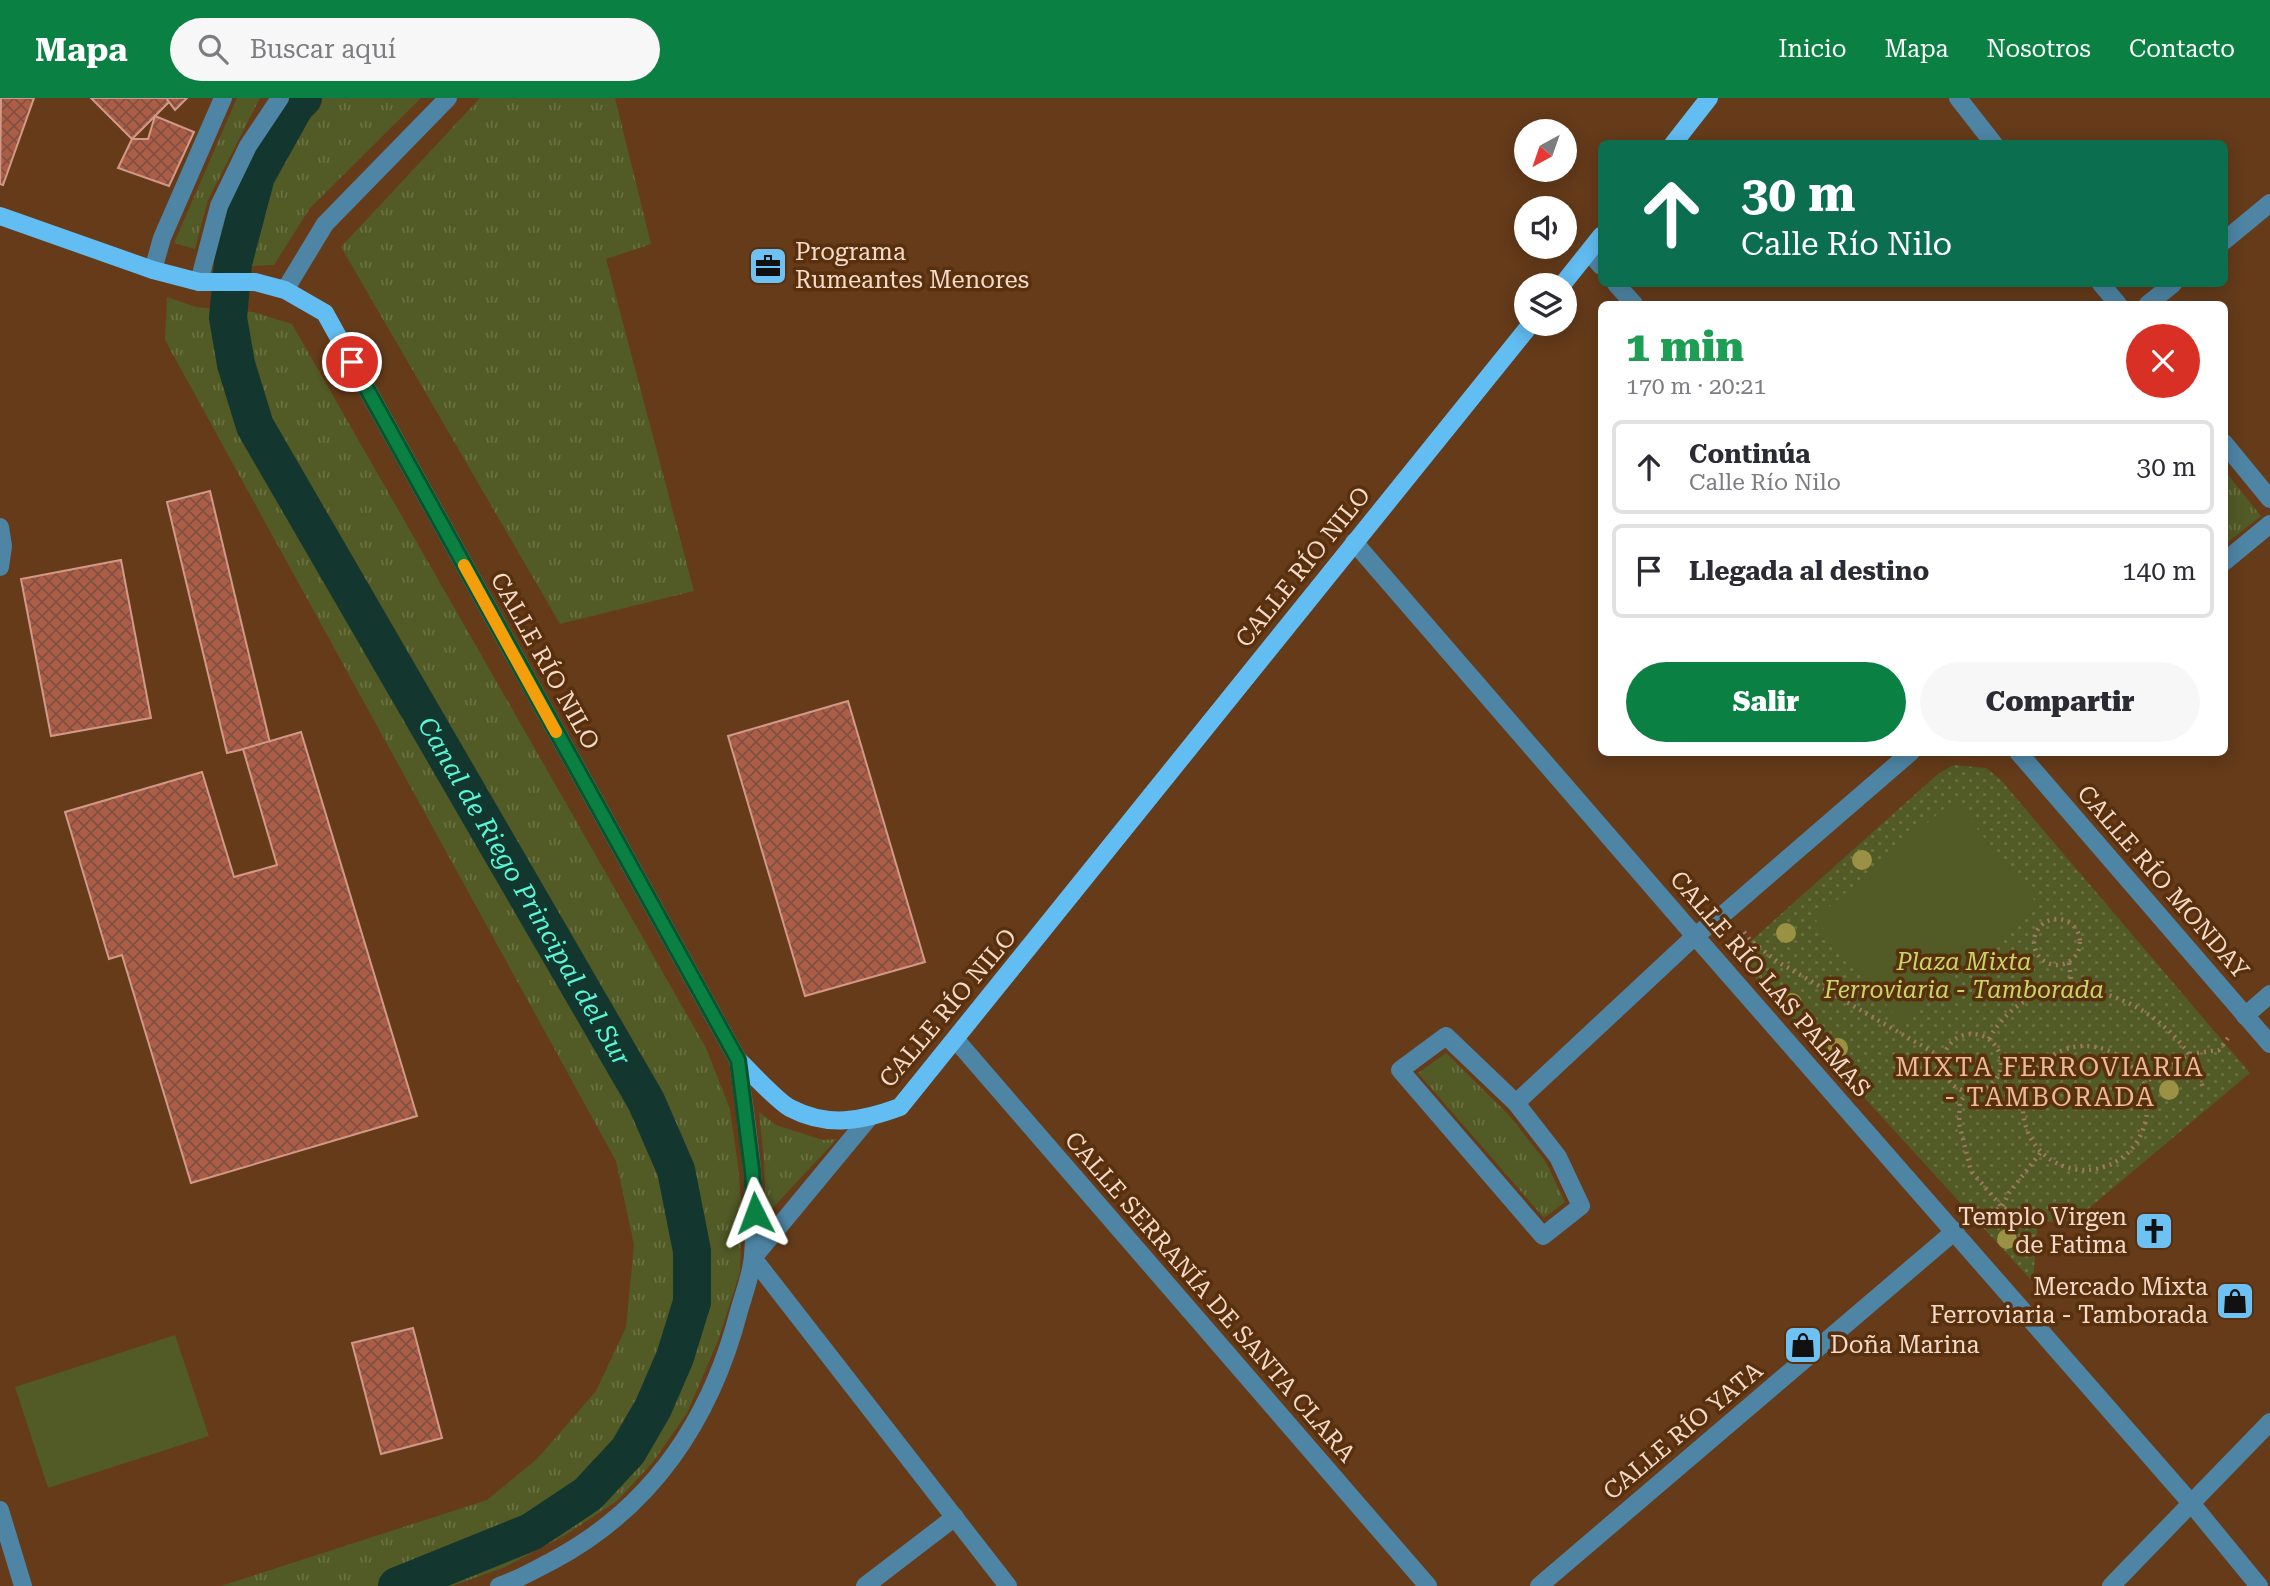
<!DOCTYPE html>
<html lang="es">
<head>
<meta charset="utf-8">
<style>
	body { margin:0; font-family:"Roboto Serif",serif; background:#f7f7f7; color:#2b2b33; height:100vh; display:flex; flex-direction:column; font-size:26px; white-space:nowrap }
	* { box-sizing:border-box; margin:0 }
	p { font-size:23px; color:#7c7c81 }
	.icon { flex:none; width:38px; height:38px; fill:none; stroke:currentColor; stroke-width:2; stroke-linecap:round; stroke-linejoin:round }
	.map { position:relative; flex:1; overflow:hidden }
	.drawer { position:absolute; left:1598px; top:203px; width:630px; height:455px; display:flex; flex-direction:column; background:#fff; border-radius:10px; box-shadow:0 4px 18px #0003 }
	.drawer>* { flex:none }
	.banner { position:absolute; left:1598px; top:42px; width:630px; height:147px; border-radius:10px; box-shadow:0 4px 18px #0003; background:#0b6e4f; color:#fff; overflow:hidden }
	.needle { width:46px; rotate:220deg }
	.buttons { position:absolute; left:1514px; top:21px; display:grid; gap:14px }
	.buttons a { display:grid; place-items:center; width:63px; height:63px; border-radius:50%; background:#fff; box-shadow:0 4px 18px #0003; font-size:35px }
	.pin { position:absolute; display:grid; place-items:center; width:60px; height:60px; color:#fff; margin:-30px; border:4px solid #fff; border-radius:50%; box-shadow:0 2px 7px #0007 }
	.me { position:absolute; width:77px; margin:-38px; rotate:357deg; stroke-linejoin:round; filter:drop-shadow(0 0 5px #0008) }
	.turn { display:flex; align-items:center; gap:24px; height:147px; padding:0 28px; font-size:32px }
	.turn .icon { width:91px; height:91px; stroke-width:2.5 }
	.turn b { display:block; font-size:49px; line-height:60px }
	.round { display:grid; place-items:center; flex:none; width:74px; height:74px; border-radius:37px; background:#f7f7f7 }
	.overview { display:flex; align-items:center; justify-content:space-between; height:119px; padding:0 28px }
	h1 { font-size:42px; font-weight:800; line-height:52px; color:#1e9e55 }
	.action { display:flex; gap:14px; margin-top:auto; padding:14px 28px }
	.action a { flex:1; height:80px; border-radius:42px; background:#0b8043; color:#fff; font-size:28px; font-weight:800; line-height:80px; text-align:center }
	.action a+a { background:#f7f7f7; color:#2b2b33 }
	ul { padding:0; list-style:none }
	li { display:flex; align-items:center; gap:21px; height:94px; margin:0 14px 10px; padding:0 14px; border:4px solid #e1e1e2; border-radius:10px }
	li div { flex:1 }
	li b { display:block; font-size:26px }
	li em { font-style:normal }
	header { display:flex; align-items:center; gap:42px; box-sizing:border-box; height:98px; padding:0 35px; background:#0b8043; color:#fff }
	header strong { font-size:33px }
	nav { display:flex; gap:38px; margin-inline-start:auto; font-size:24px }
	.search { width:490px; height:63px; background:#f7f7f7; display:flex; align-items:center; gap:18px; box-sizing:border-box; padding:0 24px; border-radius:38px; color:#7c7c81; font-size:26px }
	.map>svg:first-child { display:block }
</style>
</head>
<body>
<header>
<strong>Mapa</strong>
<div class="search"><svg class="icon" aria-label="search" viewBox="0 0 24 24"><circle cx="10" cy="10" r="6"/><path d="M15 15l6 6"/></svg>Buscar aquí</div>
<nav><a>Inicio</a><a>Mapa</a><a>Nosotros</a><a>Contacto</a></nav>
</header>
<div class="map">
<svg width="2270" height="1488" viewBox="0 0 2270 1488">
	<defs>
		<pattern id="grass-tufts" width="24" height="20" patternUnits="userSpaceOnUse" patternTransform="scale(1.75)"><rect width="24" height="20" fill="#525a26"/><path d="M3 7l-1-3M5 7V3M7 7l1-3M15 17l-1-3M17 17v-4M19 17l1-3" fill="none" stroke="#6c7144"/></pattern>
		<pattern id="park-dots" width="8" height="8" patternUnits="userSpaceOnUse" patternTransform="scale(1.75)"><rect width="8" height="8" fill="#525a26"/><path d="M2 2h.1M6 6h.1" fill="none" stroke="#6c7144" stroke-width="1.8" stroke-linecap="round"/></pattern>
		<pattern id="building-cross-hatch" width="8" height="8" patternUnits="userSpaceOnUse" patternTransform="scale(1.75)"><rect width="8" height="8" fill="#ad5d46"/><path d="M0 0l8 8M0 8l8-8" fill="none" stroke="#805042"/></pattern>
	</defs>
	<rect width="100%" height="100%" fill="#653b1a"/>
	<g fill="url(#grass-tufts)">
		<polygon points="237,0 260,0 208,102 195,151 174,145"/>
		<polygon points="296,0 421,0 310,110 274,167 217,170 233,107 260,53"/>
		<polygon points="480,0 615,0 651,146 606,161 694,493 560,526 341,149"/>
		<polygon points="167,199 196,209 253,214 292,226 706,950 730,1011 738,1068 742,1114 740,1174 718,1243 687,1315 653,1364 617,1403 567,1436 505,1469 452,1488 221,1488 487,1402 537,1361 596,1293 626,1229 634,1147 616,1063 165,242"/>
		<polygon points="2224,372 2261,418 2224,447"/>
		<polygon points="1446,955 1508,1016 1546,1064 1565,1104 1544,1120 1418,975"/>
		<polygon points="759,1014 776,1027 823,1042 837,1041 766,1117 764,1062"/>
	</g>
	<path fill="url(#park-dots)" d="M1954,667L1986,670L2000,681L2250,975L2070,1126L2038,1122L2033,1184L1759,885C1749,870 1747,860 1751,843L1939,675Z"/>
	<g fill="#525a26">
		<polygon points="1954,702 2039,808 1900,923 1815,821"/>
		<polygon points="175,1237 209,1338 48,1390 15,1289"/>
	</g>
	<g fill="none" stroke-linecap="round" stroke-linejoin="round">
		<path stroke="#13372f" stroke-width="38" id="s1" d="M303,0L295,8L256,78L233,165L228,220L236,266L255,328L646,1003L676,1072L692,1153V1204L675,1259L653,1310L628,1353L588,1396L531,1434L397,1488"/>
	</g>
	<g fill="url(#building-cross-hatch)" stroke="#d39988" stroke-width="2">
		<polygon points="1,0 34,0 3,87 0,86"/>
		<polygon points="91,0 167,0 170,3 132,41"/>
		<polygon points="166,0 187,0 175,12"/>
		<polygon points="155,18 194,34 169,88 118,70 132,41 148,41"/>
		<polygon points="210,393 270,645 227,655 167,404"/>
		<polygon points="121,462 151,620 51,638 21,481"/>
		<polygon points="848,603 925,864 805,898 728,638"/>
		<polygon points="301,634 417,1018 191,1085 122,857 109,861 65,714 202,674 234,779 277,767 243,651"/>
		<polygon points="413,1230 442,1340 381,1356 352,1245"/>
	</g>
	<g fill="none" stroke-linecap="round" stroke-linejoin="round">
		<g stroke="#9d795e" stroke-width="4.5" stroke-dasharray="2 5" stroke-linecap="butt">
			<circle cx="2057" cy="844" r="23"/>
			<polyline points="1744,834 1751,843 1778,864 1943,960"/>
			<polyline points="2069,865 2072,892"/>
			<circle cx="1972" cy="965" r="29"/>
			<path d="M1989,941C2035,858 2143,890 2189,956C2197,967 2200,979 2203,991"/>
			<circle cx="2085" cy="1010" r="62"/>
			<polyline points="2143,986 2189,956 2219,952 2228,940"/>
			<polyline points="1967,994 1960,1004 1959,1025 1971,1073 2002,1109 2022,1124"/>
			<polyline points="1978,1121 2002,1109 2009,1095 2041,1054"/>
		</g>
		<g stroke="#4e85a5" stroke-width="18">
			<polyline points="1958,0 1994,46"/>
			<polyline points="2224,143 2270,105"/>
			<polyline points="1589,154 1601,168"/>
			<polyline points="153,172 162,140 223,0"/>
			<polyline points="199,184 219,108 248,48 280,0"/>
			<polyline points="1616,186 1634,206"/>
			<polyline points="2101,186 2118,206"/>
			<polyline points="285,192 325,126 448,0"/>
			<polyline points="2148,206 2173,186"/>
			<polyline points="2224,345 2270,401"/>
			<polyline points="0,429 3,448 0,469"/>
			<polyline points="1354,444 1695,838 2191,1405 2259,1488"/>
			<polyline points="2224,464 2270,426"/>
			<polyline points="2018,654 2270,946"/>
			<polyline points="2245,918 2270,896"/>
			<polygon points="1446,938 1516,1005 1558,1059 1581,1108 1543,1138 1400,972"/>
			<polyline points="956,942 1428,1488"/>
			<polyline points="1516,1005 1695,838 1727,813 1911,654"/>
			<polyline points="753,1160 1008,1488"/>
			<polyline points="753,1160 868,1021"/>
			<polyline points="0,1412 23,1488"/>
			<path d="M499,1488C518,1482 534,1472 552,1463C652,1410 711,1321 739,1213C744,1195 752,1175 753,1157C759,1092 746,1026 738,962"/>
			<polyline points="865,1488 955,1419"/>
			<polyline points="1539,1488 1955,1133"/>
			<polyline points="2111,1488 2270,1324"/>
		</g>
		<g stroke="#62bdf2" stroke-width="18">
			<polyline points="1673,46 1709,0"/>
			<path d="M0,118L153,172L199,184H255L285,192L325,215L738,962C750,973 777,1003 790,1010C828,1030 862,1023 900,1009L1531,226"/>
			<polyline points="1562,187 1601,138"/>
		</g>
	</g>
	<g fill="#9b9144">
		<circle cx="1862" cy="762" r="10"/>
		<circle cx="1786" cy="835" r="10"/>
		<circle cx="1792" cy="905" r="10"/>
		<circle cx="1838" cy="950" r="10"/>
		<circle cx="2169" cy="992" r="10"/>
		<circle cx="2007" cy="1141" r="10"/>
	</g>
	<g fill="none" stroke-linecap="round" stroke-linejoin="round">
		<defs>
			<polyline id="route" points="352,264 738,962 752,1072 755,1115"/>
		</defs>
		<use href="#route" stroke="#07532c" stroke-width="18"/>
		<use href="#route" stroke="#0b8043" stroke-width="12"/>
		<polyline stroke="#f59e0b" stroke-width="12" points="464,467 556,634"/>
	</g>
	<defs>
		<symbol id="office-square" viewBox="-11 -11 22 22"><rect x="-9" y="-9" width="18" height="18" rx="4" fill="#6ec2f3" stroke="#59300e"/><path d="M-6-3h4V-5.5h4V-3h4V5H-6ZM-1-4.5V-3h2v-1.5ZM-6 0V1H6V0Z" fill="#111"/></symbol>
		<symbol id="church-square" viewBox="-11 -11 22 22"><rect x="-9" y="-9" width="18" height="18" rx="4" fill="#6ec2f3" stroke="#59300e"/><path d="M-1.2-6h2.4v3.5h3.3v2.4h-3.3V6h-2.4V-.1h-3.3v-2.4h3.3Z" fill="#111"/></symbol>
		<symbol id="shop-square" viewBox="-11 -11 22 22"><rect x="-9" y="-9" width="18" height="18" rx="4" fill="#6ec2f3" stroke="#59300e"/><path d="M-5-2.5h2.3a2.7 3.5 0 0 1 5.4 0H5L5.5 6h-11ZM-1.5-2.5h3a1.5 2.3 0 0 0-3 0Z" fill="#111"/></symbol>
	</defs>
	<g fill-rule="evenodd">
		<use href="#office-square" x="746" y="146" width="44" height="44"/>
		<use href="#church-square" x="2132" y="1111" width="44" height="44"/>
		<use href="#shop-square" x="2213" y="1181" width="44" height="44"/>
		<use href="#shop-square" x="1781" y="1225" width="44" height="44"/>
	</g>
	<g text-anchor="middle" stroke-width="7" stroke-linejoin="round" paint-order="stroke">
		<g font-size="24" fill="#f4dac8" stroke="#59300e" text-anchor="start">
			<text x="795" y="162">Programa<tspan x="795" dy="28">Rumeantes Menores</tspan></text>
			<text x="2127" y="1127" text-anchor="end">Templo Virgen<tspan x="2127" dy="28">de Fatima</tspan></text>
			<text x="2208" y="1197" text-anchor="end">Mercado Mixta<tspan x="2208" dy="28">Ferroviaria - Tamborada</tspan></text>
			<text x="1830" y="1255">Doña Marina</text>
		</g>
		<g font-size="24" fill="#f4dac8" stroke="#59300e">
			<text transform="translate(1303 469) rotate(-51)" y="8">CALLE RÍO NILO</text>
			<text transform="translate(545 563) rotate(61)" y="8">CALLE RÍO NILO</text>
			<text transform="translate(2163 784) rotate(49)" y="8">CALLE RÍO MONDAY</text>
			<text transform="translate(1770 886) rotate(49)" y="8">CALLE RÍO LAS PALMAS</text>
			<text transform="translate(948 910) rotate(-50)" y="8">CALLE RÍO NILO</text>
			<text transform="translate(1210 1199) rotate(49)" y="8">CALLE SERRANÍA DE SANTA CLARA</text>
			<text transform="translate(1683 1333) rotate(-40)" y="8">CALLE RÍO YATA</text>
		</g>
		<g font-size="24" font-style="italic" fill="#c7d766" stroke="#59300e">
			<text x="1964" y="872">Plaza Mixta<tspan x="1964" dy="28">Ferroviaria - Tamborada</tspan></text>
		</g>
		<g font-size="26" font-style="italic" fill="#59f7d6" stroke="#59300e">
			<text dy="9" stroke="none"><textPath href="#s1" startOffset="886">Canal de Riego Principal del Sur</textPath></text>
		</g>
		<g font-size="26" letter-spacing="2" fill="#ebb996" stroke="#59300e">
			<text x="2050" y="978">MIXTA FERROVIARIA<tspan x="2050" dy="30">- TAMBORADA</tspan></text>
		</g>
	</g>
</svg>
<div class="buttons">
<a><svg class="needle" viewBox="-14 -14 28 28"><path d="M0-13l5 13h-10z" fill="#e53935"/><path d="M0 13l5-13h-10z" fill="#7c7c81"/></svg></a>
<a><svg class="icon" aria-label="sound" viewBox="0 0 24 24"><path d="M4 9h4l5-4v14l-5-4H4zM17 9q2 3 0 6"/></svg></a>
<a><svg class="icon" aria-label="layers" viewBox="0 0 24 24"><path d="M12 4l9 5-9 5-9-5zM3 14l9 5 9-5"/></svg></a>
</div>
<div class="pin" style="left:352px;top:264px;background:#d93025"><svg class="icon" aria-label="arrive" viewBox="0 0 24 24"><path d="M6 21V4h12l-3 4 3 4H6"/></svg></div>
<svg class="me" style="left:755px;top:1115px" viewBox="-20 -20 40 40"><path d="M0-17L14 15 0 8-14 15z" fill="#0b8043" stroke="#fff" stroke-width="4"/></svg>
<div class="banner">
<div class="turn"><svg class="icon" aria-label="ahead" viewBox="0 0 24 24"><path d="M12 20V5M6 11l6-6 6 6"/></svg><div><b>30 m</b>Calle Río Nilo</div></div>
</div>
<section class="drawer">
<div class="overview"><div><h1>1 min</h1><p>170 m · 20:21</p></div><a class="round" style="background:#d93025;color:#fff"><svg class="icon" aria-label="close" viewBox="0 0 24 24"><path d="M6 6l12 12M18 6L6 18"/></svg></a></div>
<ul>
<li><svg class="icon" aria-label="ahead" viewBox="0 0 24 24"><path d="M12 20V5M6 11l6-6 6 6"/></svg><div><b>Continúa</b><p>Calle Río Nilo</p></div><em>30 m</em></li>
<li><svg class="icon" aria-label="arrive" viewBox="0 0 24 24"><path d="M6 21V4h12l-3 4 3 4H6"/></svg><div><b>Llegada al destino</b></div><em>140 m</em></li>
</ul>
<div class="action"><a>Salir</a><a>Compartir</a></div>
</section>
</div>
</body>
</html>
